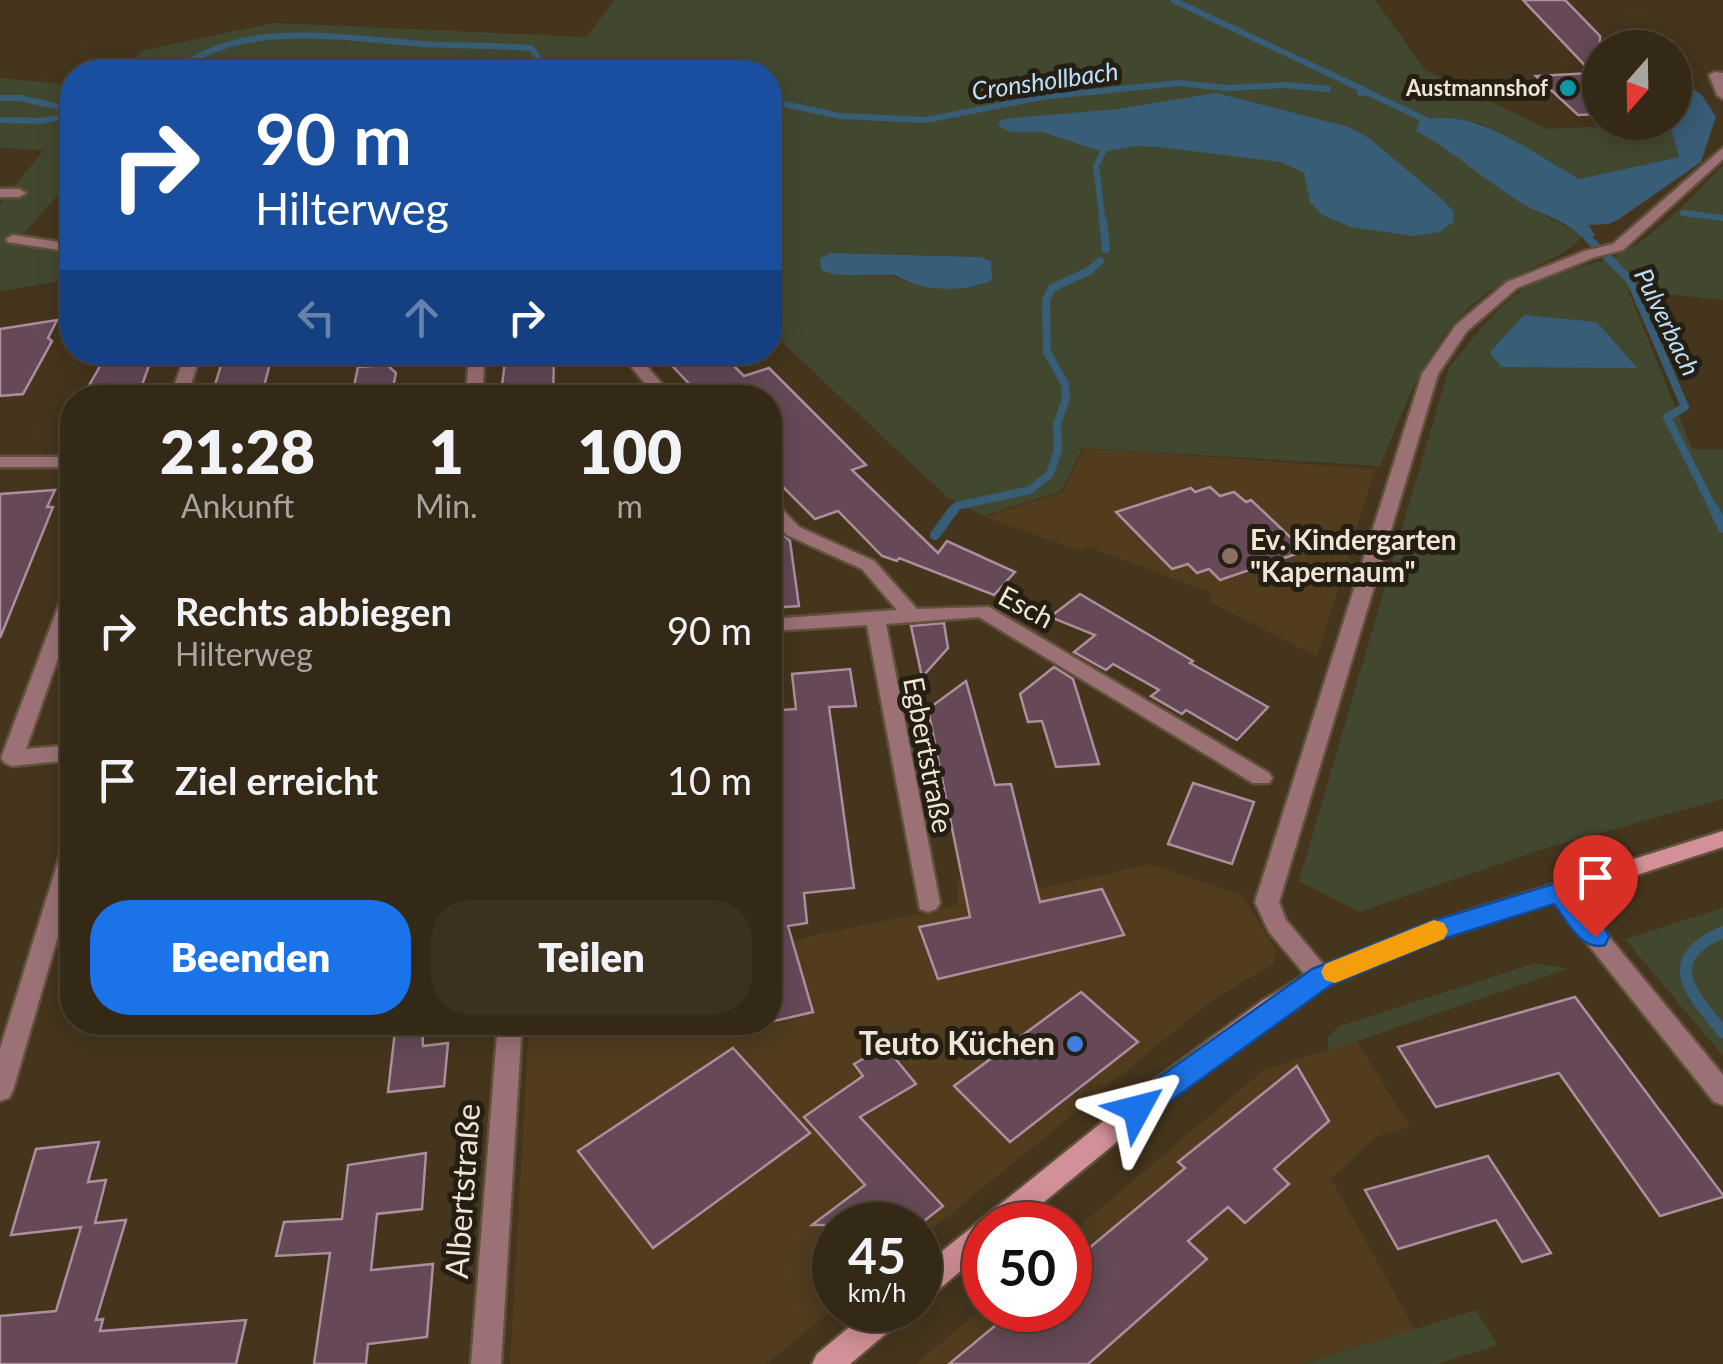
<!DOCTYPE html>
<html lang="de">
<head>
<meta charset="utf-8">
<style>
	body { margin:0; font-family:Lato,sans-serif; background:#3c301f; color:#f1f3f6; height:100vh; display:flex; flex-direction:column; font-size:38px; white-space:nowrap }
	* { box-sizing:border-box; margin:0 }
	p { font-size:32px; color:#a9a6a1 }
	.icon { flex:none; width:55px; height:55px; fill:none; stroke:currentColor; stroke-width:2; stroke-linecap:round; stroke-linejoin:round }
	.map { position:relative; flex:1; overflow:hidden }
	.drawer { position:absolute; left:60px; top:385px; width:722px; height:650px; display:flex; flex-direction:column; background:#342816; border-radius:40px; box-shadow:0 5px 25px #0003,0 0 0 2px #4e4435 }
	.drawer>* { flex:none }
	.guide { position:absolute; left:60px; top:60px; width:722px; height:305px; border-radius:40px; box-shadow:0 5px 25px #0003,0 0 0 2px #4e4435; background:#1a4fa0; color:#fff; overflow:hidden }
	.needle { width:65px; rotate:200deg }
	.fabs { position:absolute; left:1582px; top:30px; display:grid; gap:20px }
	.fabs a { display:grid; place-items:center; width:110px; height:110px; border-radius:50%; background:#342816; box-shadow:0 5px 25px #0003,0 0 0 2px #4e4435; font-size:50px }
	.speed { position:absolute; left:812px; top:1202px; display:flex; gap:20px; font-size:50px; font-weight:700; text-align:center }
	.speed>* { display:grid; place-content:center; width:130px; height:130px; border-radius:50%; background:#342816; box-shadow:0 5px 25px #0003,0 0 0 2px #4e4435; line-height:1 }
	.speed small { font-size:25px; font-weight:400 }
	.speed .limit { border:15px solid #d22; background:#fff; color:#111 }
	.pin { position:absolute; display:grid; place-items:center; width:85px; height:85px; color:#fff; margin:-102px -42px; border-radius:50% 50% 50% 0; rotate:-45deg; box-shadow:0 0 10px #0007 }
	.pin .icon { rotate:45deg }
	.me { position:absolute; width:110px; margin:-55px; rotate:52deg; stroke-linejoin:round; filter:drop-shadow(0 0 8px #0008) }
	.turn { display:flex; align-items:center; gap:35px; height:210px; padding:0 30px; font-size:45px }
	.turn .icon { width:130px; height:130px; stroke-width:2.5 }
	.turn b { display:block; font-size:70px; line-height:85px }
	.lanes { display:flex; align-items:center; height:95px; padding:0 30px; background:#0003; justify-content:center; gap:50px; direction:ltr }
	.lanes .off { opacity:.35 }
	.eta { display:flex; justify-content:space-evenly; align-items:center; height:170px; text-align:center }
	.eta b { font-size:60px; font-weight:800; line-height:70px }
	.primary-button { display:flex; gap:20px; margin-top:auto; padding:20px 30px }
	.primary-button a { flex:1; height:115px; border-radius:40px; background:#1a73e8; color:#fff; font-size:40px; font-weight:800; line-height:115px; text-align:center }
	.primary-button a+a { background:#3c301f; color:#f1f3f6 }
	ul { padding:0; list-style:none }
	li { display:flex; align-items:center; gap:30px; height:150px; padding:0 30px }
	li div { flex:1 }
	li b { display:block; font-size:38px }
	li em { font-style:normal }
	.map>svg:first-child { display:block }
</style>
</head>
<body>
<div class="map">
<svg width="1723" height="1364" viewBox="0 0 1723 1364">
	<rect width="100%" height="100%" fill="#45351d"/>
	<g fill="#513c1e">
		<polygon points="1084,448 1375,469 1317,657 1209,601 1212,593 1088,547 1083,552 985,517 1063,492"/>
		<polygon points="1152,864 1242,895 1276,950 1274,964 1214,999 920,1239 920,1225 835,1225 835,1308 766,1364 510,1364 529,1023 770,1022 770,945 958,905 957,881 999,878 1009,895"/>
		<polygon points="1357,1041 1410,1127 1378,1136 1331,1178 1415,1330 1304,1364 916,1364 985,1306 985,1310 1070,1310 1070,1234 1265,1069"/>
	</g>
	<g fill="#424830" fill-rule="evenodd">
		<path d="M614,0H1375L1425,70L1547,129L1669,123L1679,157L1579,179L1480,123L1419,121L1417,131C1454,151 1485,180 1521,203C1541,216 1562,221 1582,237C1561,261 1522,268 1495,287C1431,330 1408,398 1380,466L1082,448L1061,491L983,516L946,496L770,331V72H118L144,50L274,23L587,37ZM831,253L981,257L991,261V280L980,286L960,288L911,284L888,274H833Z"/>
		<polygon points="0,78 72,85 72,179 26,231 6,243 72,254 72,279 0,291 0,204 44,150 0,148"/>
		<path d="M1723,165V300L1628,290L1692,449H1723V799L1549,847L1359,912L1299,881L1449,368C1475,335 1505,294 1544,278C1569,267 1600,265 1624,252C1660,232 1695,194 1723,165Z"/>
		<polygon points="1723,908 1723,1056 1625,939"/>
		<polygon points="1536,963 1567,969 1328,1051 1328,1036 1340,1026"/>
		<polygon points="1476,1310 1497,1345 1437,1364 1304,1364"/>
	</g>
	<g fill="#385d76">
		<path d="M1683,82L1702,95L1716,117L1701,162L1619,219L1609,224L1589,225L1595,236L1582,237C1561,218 1543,216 1521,203C1484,180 1454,151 1416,131L1419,121C1477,106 1531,153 1579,179L1679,157L1669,123L1675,122V83Z"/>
		<polygon points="1216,93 1349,127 1370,139 1443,200 1453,211 1453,222 1440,232 1414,236 1351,227 1322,215 1310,202 1304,173 1281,162 1159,147 1136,146 1103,152 1043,132 1012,132 998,126 1001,120 1012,118 1118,109"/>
		<path d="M831,253L981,257L991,261L992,280C971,291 936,291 914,284C906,282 900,276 892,275C869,272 843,280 821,270L820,258Z"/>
		<polygon points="1524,315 1597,322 1637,368 1501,367 1490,352"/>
	</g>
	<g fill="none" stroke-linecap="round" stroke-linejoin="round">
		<g stroke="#385d76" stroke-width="6">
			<polyline points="1173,0 1366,91"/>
			<path d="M174,72C244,18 339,38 422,44C458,46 495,45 531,48L542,63L560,72"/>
			<polyline points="1360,93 1367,92 1436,125"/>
			<polyline points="0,98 20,98 72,110"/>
			<polyline points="770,101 840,116 926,120 1042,97 1179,83 1226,88 1285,85 1328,89"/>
			<polyline points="0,120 40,121 72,115"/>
			<polyline points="1683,213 1723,218"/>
			<polyline points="1103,224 1096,166 1103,152"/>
		</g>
		<g stroke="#385d76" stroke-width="8">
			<polyline points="1103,221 1106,249"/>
			<polyline points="1584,227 1587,237 1630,280 1685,407 1667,417 1715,512"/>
			<polyline points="953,512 957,506 1030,490 1050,474 1058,450 1057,424 1066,399 1065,384 1047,352 1046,300 1052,288 1089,271 1100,261"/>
		</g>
		<g stroke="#385d76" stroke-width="10">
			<polyline points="1714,509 1723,528"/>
			<polyline points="935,535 954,509"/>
		</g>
		<path stroke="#385d76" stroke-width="12" d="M1723,932C1659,960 1690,992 1723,1032"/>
	</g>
	<g fill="#654957" stroke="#ae8e9e" stroke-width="2.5">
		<polygon points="1523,0 1565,0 1600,36 1600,114 1578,115 1536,76 1592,73"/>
		<polygon points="57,320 48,338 52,341 23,394 0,396 0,329"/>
		<polygon points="108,352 154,352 142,385 87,389"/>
		<polygon points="225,352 273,352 261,398 211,398"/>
		<polygon points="506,352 547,352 546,359 554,358 553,398 501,394"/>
		<polygon points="659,352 720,352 744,376 769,368 866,465 852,470 938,553 947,541 1015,572 994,595 899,558 897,561 882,556 838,511 815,519 770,474 770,398 696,398 696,391"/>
		<polygon points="387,365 396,373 391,398 366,398 353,391 358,367"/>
		<polygon points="1210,487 1220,496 1234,492 1246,502 1251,500 1305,551 1220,580 1209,569 1197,573 1188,564 1172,569 1116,512 1191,488 1195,492"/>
		<polygon points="55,490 47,507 53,507 0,638 0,494"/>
		<polygon points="770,522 790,541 799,606 770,608"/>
		<polygon points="1080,594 1193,661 1190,663 1268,707 1237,740 1186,710 1182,714 1151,696 1159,690 1113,664 1106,670 1074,652 1095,635 1050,617"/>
		<polygon points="944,623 948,648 922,677 911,626"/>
		<polygon points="1054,667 1073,679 1099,764 1056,767 1042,721 1028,722 1020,694"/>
		<polygon points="850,669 856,706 829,707 854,888 804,893 807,923 788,926 813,1012 770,1022 770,818 781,817 776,759 770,760 770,729 780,728 781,710 796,709 792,674"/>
		<polygon points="966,681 995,785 1011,784 1040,902 1102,889 1124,935 938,979 919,927 970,917 928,709"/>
		<polygon points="1193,783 1254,802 1232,864 1168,844"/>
		<polygon points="1081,992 1138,1042 1010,1142 954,1086"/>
		<polygon points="1575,997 1723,1195 1723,1197 1660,1216 1559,1073 1436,1107 1398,1047"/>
		<polygon points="396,1022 422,1022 423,1046 448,1043 444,1086 388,1092"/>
		<polygon points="885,1046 916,1084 860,1117 943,1206 919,1225 812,1225 865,1185 804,1117 863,1076 854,1064"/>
		<polygon points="733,1048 810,1133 653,1248 578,1151"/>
		<polygon points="1297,1066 1329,1121 1274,1169 1289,1184 1245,1223 1228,1207 1188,1241 1207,1259 1088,1364 949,1364 1014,1310 1070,1310 1070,1264 1185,1168 1178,1162"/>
		<polygon points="99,1142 88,1182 106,1180 95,1223 126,1220 96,1320 103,1319 100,1331 246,1320 236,1364 0,1364 0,1316 56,1311 81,1227 11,1235 36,1149"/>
		<polygon points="426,1153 422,1209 377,1214 371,1270 433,1264 427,1337 368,1344 366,1364 314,1364 330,1253 276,1256 284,1222 342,1219 348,1165"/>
		<polygon points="1488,1156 1551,1253 1522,1262 1496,1220 1398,1249 1365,1190"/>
	</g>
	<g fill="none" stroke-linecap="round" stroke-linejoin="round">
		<defs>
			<g id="street">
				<polygon points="1715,72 1723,73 1723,99 1717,95 1709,75"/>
				<polygon points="1723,148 1723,159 1623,250 1595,257 1517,288 1467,331 1438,374 1279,902 1286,920 1334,977 1331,984 1322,987 1313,984 1269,932 1255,902 1422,374 1456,325 1507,282 1585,251 1613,244"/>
				<polygon points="0,189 19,189 26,193 19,197 0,197"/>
				<polygon points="13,235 72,244 72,252 8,242 6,239"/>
				<polygon points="186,352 202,352 186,398 170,398"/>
				<polygon points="469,352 485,352 482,398 466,398"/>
				<polygon points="619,352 635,352 674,398 657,398"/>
				<rect x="0" y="457" width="72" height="10"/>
				<polygon points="770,502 776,503 799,527 874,561 917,609 989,607 1269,773 1272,778 1269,783 1253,783 979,617 886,624 940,903 936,909 928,912 920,909 867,625 770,631 770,619 897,610 862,569 787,535 770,517"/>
				<polygon points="72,588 72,619 26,749 72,745 72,760 12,766 5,763 1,758 63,594"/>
				<polygon points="72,843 72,888 13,1090 9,1098 0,1101 0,1049 61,852 64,846"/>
				<polygon points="1559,883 1567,886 1723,1075 1723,1105 1714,1102 1551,898 1548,892 1551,886"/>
				<polygon points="498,1022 522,1022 501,1364 471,1364"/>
			</g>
			<g id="secondary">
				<polygon points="1723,831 1723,847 1442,938 1331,984 1280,1015 1175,1094 1016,1225 985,1225 985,1250 930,1297 920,1301 920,1269 1157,1078 1262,1001 1313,970 1427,924"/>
				<polygon points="870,1310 906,1310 902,1320 850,1364 812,1364 817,1354"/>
			</g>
		</defs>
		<use href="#street" stroke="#60513b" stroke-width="5"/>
		<use href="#secondary" stroke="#60513b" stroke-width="5"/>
		<use href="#street" fill="#9b7176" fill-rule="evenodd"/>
		<use href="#secondary" fill="#d29098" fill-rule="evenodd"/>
	</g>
	<path fill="#1a73e8" stroke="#114b97" stroke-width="2.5" d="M1560,882L1569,885L1605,929L1609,937L1605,945C1581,952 1567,920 1554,904L1443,939L1331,985L1147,1118L1137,1122L1127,1118L1122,1109L1127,1100L1312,969L1426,923Z"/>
	<polygon fill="#f59e0b" points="1434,920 1444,923 1448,931 1444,939 1335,983 1325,980 1321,972 1325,964"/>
	<circle fill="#0f9aa8" stroke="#251e13" stroke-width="4" cx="1568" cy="88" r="10"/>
	<circle fill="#8d6e63" stroke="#251e13" stroke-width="4" cx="1230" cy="556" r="10"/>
	<circle fill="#3f7fe0" stroke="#251e13" stroke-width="4" cx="1075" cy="1044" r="10"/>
	<g text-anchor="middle" stroke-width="10" stroke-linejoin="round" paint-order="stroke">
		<g font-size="22" font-weight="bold" fill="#efe4d6" stroke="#251e13" text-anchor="end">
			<text x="1548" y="96">Austmannshof</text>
		</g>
		<g font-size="25" font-style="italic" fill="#bbe0fb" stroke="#251e13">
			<text transform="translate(1045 81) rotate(-8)" y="9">Cronshollbach</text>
			<text transform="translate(1667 322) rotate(64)" y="9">Pulverbach</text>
		</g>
		<g font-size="28" font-weight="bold" fill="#efe4d6" stroke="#251e13" text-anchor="start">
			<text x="1250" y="550">Ev. Kindergarten<tspan x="1250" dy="32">"Kapernaum"</tspan></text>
		</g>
		<g font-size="28" fill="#efe4d6" stroke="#251e13">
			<text transform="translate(1026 607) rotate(28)" y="10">Esch</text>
			<text transform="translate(928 755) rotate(79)" y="10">Egbertstraße</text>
		</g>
		<g font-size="32" font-weight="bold" fill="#efe4d6" stroke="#251e13" text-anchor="end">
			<text x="1055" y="1055">Teuto Küchen</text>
		</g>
		<g font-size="32" fill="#efe4d6" stroke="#251e13">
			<text transform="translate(463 1191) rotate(-86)" y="11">Albertstraße</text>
		</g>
	</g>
</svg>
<div class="fabs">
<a><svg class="needle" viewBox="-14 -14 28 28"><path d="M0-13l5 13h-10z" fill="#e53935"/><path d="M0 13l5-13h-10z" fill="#a9a6a1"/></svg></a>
</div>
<div class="speed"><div>45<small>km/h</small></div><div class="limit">50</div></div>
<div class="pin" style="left:1595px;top:937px;background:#d93025"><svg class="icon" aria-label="arrive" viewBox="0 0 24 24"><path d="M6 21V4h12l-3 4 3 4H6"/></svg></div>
<svg class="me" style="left:1137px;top:1109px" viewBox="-20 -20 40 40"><path d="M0-17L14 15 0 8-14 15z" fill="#1a73e8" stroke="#fff" stroke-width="4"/></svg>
<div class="guide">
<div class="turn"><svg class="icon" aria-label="right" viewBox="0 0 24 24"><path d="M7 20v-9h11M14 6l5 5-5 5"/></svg><div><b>90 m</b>Hilterweg</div></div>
<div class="lanes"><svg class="icon off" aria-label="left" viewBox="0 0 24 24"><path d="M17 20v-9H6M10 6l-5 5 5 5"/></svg><svg class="icon off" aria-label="ahead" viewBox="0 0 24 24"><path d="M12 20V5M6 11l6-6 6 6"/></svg><svg class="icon" aria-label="right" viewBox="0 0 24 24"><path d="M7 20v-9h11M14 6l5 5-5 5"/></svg></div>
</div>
<section class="drawer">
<div class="eta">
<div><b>21:28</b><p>Ankunft</p></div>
<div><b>1</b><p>Min.</p></div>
<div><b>100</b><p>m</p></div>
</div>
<ul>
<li><svg class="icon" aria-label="right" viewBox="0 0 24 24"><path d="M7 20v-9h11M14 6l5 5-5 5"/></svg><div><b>Rechts abbiegen</b><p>Hilterweg</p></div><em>90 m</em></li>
<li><svg class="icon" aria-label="arrive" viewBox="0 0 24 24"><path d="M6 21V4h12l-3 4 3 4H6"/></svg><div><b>Ziel erreicht</b></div><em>10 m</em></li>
</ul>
<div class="primary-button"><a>Beenden</a><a>Teilen</a></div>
</section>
</div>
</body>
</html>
